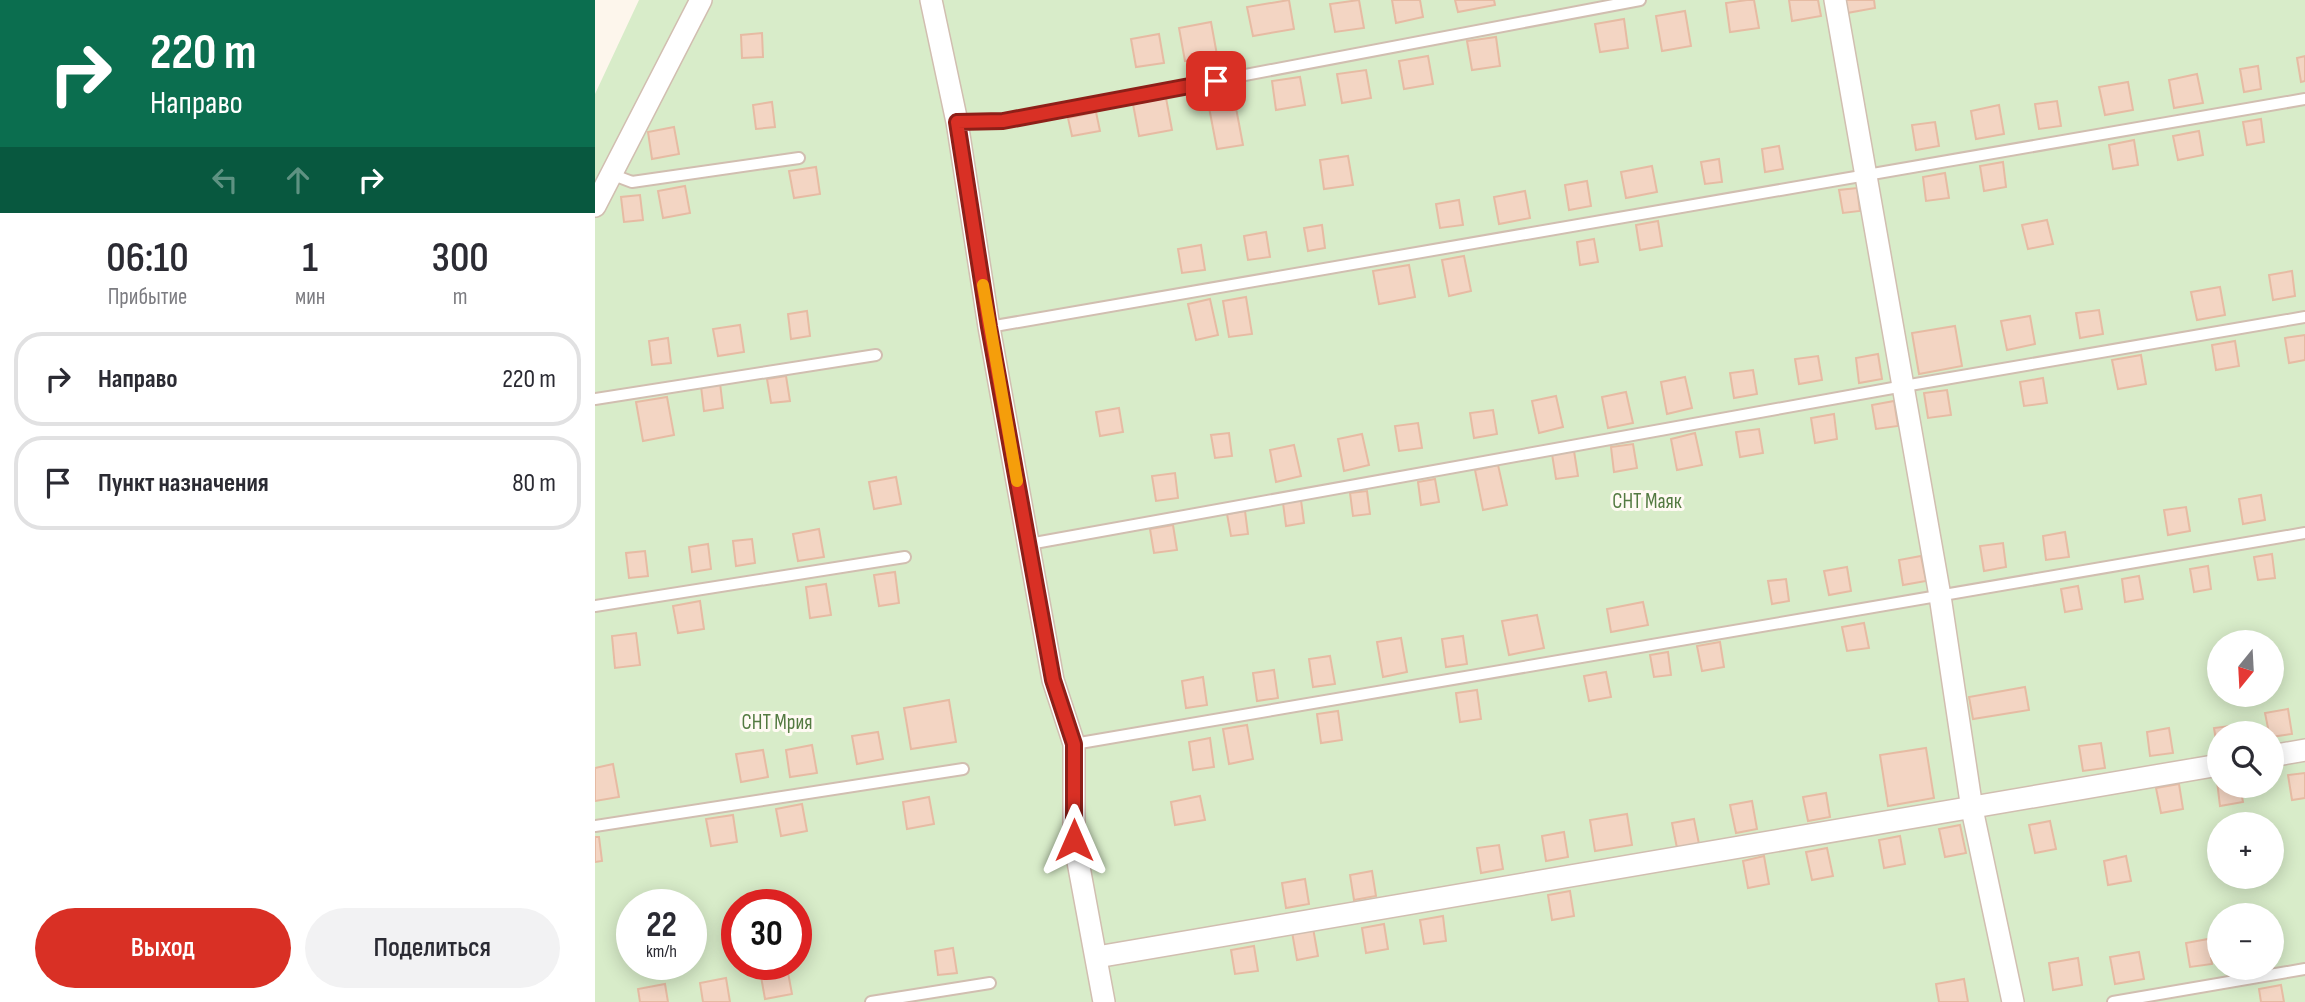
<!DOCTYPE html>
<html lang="ru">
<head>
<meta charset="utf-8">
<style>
	body { margin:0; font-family:"Sofia Sans Condensed",sans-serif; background:#f2f2f3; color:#2b2b33; height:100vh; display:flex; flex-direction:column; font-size:26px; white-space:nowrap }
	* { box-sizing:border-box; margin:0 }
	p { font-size:23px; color:#7c7c81 }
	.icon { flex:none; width:38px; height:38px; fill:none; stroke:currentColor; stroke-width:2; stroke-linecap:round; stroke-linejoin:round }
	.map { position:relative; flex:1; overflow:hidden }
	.side { display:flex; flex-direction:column; background:#fff; width:595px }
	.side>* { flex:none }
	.banner { background:#0b6e4f; color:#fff; overflow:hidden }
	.needle { width:46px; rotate:198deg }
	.tools { position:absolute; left:1612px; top:630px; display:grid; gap:14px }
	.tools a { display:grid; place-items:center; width:77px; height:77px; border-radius:50%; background:#fff; box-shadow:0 4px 18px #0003; font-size:35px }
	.speed { position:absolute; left:21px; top:889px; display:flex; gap:14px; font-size:35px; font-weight:700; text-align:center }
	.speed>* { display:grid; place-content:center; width:91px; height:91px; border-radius:50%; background:#fff; box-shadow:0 4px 18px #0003; line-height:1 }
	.speed small { font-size:18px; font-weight:400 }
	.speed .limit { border:10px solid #d22; background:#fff; color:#111 }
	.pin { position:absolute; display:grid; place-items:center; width:60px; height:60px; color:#fff; margin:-30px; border-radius:14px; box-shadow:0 4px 10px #0006 }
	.me { position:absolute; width:77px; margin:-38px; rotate:0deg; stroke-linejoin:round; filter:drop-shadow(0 0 5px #0008) }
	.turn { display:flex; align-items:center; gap:24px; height:147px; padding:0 35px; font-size:32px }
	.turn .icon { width:91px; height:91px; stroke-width:2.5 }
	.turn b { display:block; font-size:49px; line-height:60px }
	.lanes { display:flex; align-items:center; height:66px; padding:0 35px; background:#0003; justify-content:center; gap:35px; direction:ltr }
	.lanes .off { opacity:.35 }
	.eta { display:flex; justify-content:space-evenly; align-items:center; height:119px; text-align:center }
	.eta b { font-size:42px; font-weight:600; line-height:49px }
	.primary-button { display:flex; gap:14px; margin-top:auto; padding:14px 35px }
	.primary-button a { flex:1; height:80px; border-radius:42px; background:#d93025; color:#fff; font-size:28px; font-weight:600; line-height:80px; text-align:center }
	.primary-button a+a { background:#f2f2f3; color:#2b2b33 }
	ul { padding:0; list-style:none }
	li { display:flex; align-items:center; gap:21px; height:94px; margin:0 14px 10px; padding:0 21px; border:4px solid #e1e1e2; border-radius:28px }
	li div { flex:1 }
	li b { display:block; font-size:26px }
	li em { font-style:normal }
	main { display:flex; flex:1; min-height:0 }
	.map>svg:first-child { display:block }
</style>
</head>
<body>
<main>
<section class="side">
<div class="banner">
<div class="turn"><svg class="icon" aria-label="right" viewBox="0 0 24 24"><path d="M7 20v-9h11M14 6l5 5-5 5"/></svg><div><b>220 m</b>Направо</div></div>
<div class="lanes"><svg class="icon off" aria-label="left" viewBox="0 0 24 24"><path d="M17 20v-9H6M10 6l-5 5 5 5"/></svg><svg class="icon off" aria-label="ahead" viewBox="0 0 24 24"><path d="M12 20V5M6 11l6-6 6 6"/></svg><svg class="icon" aria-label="right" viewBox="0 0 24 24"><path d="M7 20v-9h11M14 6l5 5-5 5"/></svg></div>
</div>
<div class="eta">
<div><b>06:10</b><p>Прибытие</p></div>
<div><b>1</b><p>мин</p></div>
<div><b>300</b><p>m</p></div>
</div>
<ul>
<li><svg class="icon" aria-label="right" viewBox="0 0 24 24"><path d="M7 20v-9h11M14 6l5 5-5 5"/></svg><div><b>Направо</b></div><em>220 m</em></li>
<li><svg class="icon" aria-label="arrive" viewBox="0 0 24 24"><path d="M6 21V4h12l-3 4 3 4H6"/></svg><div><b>Пункт назначения</b></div><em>80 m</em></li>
</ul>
<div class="primary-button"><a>Выход</a><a>Поделиться</a></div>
</section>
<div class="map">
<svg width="1710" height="1002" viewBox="0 0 1710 1002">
	<rect width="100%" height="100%" fill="#fdf6ec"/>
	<path fill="#d8ecc9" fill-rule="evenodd" d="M44,0H1710V1002H0V94ZM1624,642H1676V695H1624ZM1624,733H1676V786H1624ZM1624,824H1676V877H1624ZM37,905H96V964H37ZM142,905H201V964H142ZM1624,915H1676V968H1624Z"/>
	<g fill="#f3d5c3" stroke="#e6bba3" stroke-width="2">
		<polygon points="694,0 699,29 658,36 652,7"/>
		<polygon points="764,0 769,28 740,32 735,4"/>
		<polygon points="797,0 825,0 828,17 801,23"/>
		<polygon points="860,0 899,0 900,5 863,12"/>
		<polygon points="1152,0 1159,0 1164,28 1135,32 1131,3"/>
		<polygon points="1194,0 1223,0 1226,16 1197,21"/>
		<polygon points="1249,0 1279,0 1280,8 1252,13"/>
		<polygon points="1090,11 1096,46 1067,51 1061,16"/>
		<polygon points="1029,19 1033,48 1005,52 1000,24"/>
		<polygon points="616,22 622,55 590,61 584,28"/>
		<polygon points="167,33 168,57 147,58 146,35"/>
		<polygon points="564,34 569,63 541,67 536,39"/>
		<polygon points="901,37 905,66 877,70 872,41"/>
		<polygon points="833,56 838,84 809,89 804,61"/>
		<polygon points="1710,56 1710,81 1706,82 1702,58"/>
		<polygon points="1663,66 1666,89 1649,92 1645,69"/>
		<polygon points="771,70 776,98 747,103 742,74"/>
		<polygon points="1602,74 1608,103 1579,108 1574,80"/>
		<polygon points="705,77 710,105 681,110 677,81"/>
		<polygon points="1533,82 1538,110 1510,115 1504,87"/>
		<polygon points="638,92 648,145 622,149 612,97"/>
		<polygon points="571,98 577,130 544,136 538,104"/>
		<polygon points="1462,101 1466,126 1444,129 1440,104"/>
		<polygon points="177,102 180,127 161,129 158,105"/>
		<polygon points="1404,105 1409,134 1381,139 1376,111"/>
		<polygon points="501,112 505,131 477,136 473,118"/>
		<polygon points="1666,119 1669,142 1652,145 1648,122"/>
		<polygon points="1340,122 1344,146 1321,150 1317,125"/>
		<polygon points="79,127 84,154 57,159 53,132"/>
		<polygon points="1604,131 1608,155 1583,160 1578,136"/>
		<polygon points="1539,140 1543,165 1518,169 1514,145"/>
		<polygon points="1184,146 1188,169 1170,172 1167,149"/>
		<polygon points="753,156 758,185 729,189 725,160"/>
		<polygon points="1124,159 1127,182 1110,184 1106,162"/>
		<polygon points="1408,162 1411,187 1389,191 1385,166"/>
		<polygon points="1057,166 1062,192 1031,198 1026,172"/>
		<polygon points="221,167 225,194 199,198 194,171"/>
		<polygon points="1350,173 1354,198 1331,201 1328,177"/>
		<polygon points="992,181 996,206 974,210 970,185"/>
		<polygon points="90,186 95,213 68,218 63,191"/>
		<polygon points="1262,188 1265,211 1248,213 1244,190"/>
		<polygon points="930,191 935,218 904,224 899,197"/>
		<polygon points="45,195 48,220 29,222 26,197"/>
		<polygon points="864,200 868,225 845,228 841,204"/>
		<polygon points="1452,220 1458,244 1433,249 1427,225"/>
		<polygon points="1063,221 1067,246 1045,250 1041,225"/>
		<polygon points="727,225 730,248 713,251 709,228"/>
		<polygon points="671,232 675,257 653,260 649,236"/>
		<polygon points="999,239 1003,262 985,265 982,242"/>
		<polygon points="606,245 610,270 587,273 583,249"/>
		<polygon points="869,256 876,291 854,296 847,260"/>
		<polygon points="814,265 820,297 784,304 778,271"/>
		<polygon points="1697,271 1700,296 1678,300 1674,275"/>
		<polygon points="1625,287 1630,315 1602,320 1596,292"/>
		<polygon points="651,297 657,334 634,337 628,301"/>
		<polygon points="615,299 623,335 601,340 593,304"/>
		<polygon points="1504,310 1508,334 1485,338 1481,313"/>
		<polygon points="212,311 215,336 196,339 193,314"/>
		<polygon points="1435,316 1440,344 1412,350 1406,321"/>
		<polygon points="145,325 149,352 123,356 118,329"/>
		<polygon points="1360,326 1367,366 1324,374 1317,333"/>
		<polygon points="1710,335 1710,360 1694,363 1690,338"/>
		<polygon points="73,338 76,363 57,365 54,341"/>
		<polygon points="1640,341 1644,366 1621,370 1617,345"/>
		<polygon points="1283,354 1287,379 1264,383 1261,358"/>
		<polygon points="1546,355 1551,384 1523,389 1517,360"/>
		<polygon points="1223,356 1227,380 1204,384 1200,359"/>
		<polygon points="1158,370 1162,394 1139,398 1135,373"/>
		<polygon points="191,376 195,401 176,403 172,379"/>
		<polygon points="1090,377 1097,408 1072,414 1066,382"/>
		<polygon points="1448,378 1452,403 1429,406 1425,382"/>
		<polygon points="125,383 128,408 109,411 106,386"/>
		<polygon points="1352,390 1356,415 1333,418 1329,393"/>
		<polygon points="1031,392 1038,423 1013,428 1007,397"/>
		<polygon points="961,396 968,427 944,433 937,401"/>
		<polygon points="72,397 79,435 48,441 41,402"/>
		<polygon points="1299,401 1303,426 1281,429 1277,405"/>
		<polygon points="524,408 528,432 505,436 501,412"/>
		<polygon points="898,410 902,434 879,438 875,413"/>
		<polygon points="1239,414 1242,439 1220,443 1216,418"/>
		<polygon points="823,423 827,448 804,451 800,426"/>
		<polygon points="1164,429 1168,453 1145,457 1141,432"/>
		<polygon points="634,433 637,456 620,458 616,435"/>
		<polygon points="1100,433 1107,465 1082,470 1076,439"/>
		<polygon points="767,434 774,465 749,471 743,439"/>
		<polygon points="1038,444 1042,468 1019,472 1016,447"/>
		<polygon points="699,445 706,476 681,482 675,450"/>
		<polygon points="979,451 983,476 961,479 957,454"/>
		<polygon points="903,465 912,505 888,510 880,470"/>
		<polygon points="580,473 583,498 561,501 557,476"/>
		<polygon points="301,477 306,504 279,509 274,482"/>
		<polygon points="840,479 844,502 826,505 823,482"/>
		<polygon points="772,491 775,514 758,516 755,493"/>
		<polygon points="1666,495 1670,520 1648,524 1644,499"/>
		<polygon points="706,500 709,523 691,526 688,503"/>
		<polygon points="1591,507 1595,531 1573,535 1569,510"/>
		<polygon points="650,511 653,534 636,536 632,514"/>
		<polygon points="578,525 582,550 559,553 555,529"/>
		<polygon points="224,529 229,557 203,561 198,534"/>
		<polygon points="1470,532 1474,557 1451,560 1448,536"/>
		<polygon points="157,539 160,563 141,566 138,541"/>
		<polygon points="1408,543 1411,567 1389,571 1385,546"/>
		<polygon points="113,544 116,569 97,572 94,547"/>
		<polygon points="50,551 53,576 34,578 31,553"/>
		<polygon points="1677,554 1680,578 1663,580 1659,557"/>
		<polygon points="1326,556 1331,581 1308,585 1304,560"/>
		<polygon points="1613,566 1616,589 1599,592 1595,569"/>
		<polygon points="1252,567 1256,591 1234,595 1229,571"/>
		<polygon points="300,572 304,603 284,606 279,575"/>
		<polygon points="1544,576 1548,599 1530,602 1527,579"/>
		<polygon points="1191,579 1194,601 1177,604 1173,581"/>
		<polygon points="231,584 236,615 215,618 211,587"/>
		<polygon points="1483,586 1487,609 1470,612 1466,589"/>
		<polygon points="105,601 109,629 83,633 78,606"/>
		<polygon points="1048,602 1053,625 1016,632 1012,609"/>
		<polygon points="942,615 949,648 914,655 907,621"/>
		<polygon points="1269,623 1274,648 1252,651 1247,627"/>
		<polygon points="41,633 45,665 20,668 17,636"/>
		<polygon points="868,636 872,664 851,667 847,639"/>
		<polygon points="806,638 812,672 788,677 782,642"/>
		<polygon points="1125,642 1129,667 1107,671 1102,646"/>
		<polygon points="1073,652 1076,675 1059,677 1055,655"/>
		<polygon points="735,656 740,684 718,687 714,659"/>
		<polygon points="679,670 683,698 662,701 658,673"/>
		<polygon points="1011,672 1016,697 994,701 989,676"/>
		<polygon points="608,677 612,705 591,708 587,681"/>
		<polygon points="1430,687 1434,710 1378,719 1374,697"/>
		<polygon points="882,690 886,719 865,722 861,693"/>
		<polygon points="354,700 361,742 316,749 309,708"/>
		<polygon points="1693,709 1697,734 1676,737 1676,733 1674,733 1670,713"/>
		<polygon points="743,711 747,740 726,743 722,714"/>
		<polygon points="652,725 658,759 634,764 628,729"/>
		<polygon points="1642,725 1643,733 1624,733 1623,753 1619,728"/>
		<polygon points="1574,728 1578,753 1555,756 1552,732"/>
		<polygon points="283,732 288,759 262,764 257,736"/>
		<polygon points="615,738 619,767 598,770 594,742"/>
		<polygon points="1506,743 1510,768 1488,771 1484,746"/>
		<polygon points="217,745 222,773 195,777 191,750"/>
		<polygon points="1331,748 1339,798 1293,806 1285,755"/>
		<polygon points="168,750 173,777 146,782 141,754"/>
		<polygon points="18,764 24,797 0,801 0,768"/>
		<polygon points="1710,773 1710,798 1697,800 1693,775"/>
		<polygon points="1622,781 1624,781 1624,786 1645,786 1648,802 1625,806"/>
		<polygon points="1584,784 1588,809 1566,813 1561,788"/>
		<polygon points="1231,793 1235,817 1213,821 1208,797"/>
		<polygon points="605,796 610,820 580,825 576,802"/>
		<polygon points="334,797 339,824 312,829 308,802"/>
		<polygon points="1157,801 1162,829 1141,833 1135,805"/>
		<polygon points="207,804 212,831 186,836 181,809"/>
		<polygon points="1032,814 1037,845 1000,851 995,820"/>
		<polygon points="138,815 142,842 116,846 111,819"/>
		<polygon points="1099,819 1104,844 1082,848 1077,823"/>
		<polygon points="1455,821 1461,849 1440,853 1434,825"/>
		<polygon points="1365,825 1371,853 1350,857 1344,829"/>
		<polygon points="969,832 973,857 951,861 947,836"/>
		<polygon points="1305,836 1310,864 1289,868 1284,840"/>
		<polygon points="0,837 4,837 7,861 0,862"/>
		<polygon points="904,845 908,869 886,873 882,848"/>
		<polygon points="1232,848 1238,876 1217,880 1211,852"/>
		<polygon points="1169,856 1174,884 1153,888 1148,861"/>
		<polygon points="1531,856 1536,881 1513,885 1509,861"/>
		<polygon points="777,871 781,896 759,900 755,875"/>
		<polygon points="710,879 714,904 691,908 687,883"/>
		<polygon points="975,891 979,916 957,920 953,895"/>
		<polygon points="848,916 851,941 829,944 825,920"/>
		<polygon points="789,924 793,949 771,953 767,928"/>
		<polygon points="718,928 723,956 702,960 697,932"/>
		<polygon points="1613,939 1617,964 1595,967 1591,943"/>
		<polygon points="659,946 663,971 640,974 636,950"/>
		<polygon points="358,948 362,973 343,975 340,951"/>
		<polygon points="1544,952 1549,979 1520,984 1515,957"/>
		<polygon points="1483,958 1487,985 1458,990 1454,963"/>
		<polygon points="192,967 197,994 170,999 165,971"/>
		<polygon points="131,978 135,1002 108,1002 105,983"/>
		<polygon points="1369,979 1373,1002 1344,1002 1341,984"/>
		<polygon points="70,984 73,1002 45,1002 43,989"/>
		<polygon points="1686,985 1689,1002 1666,1002 1664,989"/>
	</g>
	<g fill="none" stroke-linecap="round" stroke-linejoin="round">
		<defs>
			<g id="lane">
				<polyline points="362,122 408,121 1045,0"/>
				<polyline points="16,174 37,182 204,158"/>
				<polyline points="394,327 1710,99"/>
				<polyline points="0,399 281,355"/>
				<polyline points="434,544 1309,386 1710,317"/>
				<polyline points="0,606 310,557"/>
				<polyline points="479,744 1710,533"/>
				<polyline points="0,826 368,769"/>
				<polyline points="276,1002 395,983"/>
				<polyline points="1518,1002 1710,969"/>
			</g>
			<g id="street">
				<polyline points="336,0 362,122 394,327 458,680 479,744 479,840 509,1002"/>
				<polyline points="1240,0 1345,596 1377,809 1418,1002"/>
				<polyline points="0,206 106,0"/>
				<polyline points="1676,756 1710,750"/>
				<polyline points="502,957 1624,765"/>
			</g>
		</defs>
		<use href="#lane" stroke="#d1beb0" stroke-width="14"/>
		<use href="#street" stroke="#d1beb0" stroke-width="24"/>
		<use href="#lane" stroke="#fff" stroke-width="10"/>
		<use href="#street" stroke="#fff" stroke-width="21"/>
	</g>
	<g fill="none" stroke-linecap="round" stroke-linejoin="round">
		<defs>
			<polyline id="route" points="479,840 479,744 458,680 394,327 362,122 408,121 621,81"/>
		</defs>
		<use href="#route" stroke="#8d1f18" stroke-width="18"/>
		<use href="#route" stroke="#d93025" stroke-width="12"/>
		<polyline stroke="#f59e0b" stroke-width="12" points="388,285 422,481"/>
	</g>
	<g text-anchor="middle" stroke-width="6" stroke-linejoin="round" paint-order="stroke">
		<g font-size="21" fill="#537a41" stroke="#fffaf3">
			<text x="1052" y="508">СНТ Маяк</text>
			<text x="182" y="729">СНТ Мрия</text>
		</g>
	</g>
</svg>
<div class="tools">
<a><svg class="needle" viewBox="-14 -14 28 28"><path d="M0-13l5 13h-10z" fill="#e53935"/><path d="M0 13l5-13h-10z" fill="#7c7c81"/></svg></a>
<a><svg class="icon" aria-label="search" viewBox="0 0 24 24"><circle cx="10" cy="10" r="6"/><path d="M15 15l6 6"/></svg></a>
<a>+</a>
<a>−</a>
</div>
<div class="speed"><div>22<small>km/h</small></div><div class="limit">30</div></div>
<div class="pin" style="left:621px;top:81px;background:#d93025"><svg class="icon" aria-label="arrive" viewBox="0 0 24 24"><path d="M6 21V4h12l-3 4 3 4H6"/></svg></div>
<svg class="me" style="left:479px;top:840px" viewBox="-20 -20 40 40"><path d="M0-17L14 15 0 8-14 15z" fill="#d93025" stroke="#fff" stroke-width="4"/></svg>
</div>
</main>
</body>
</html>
